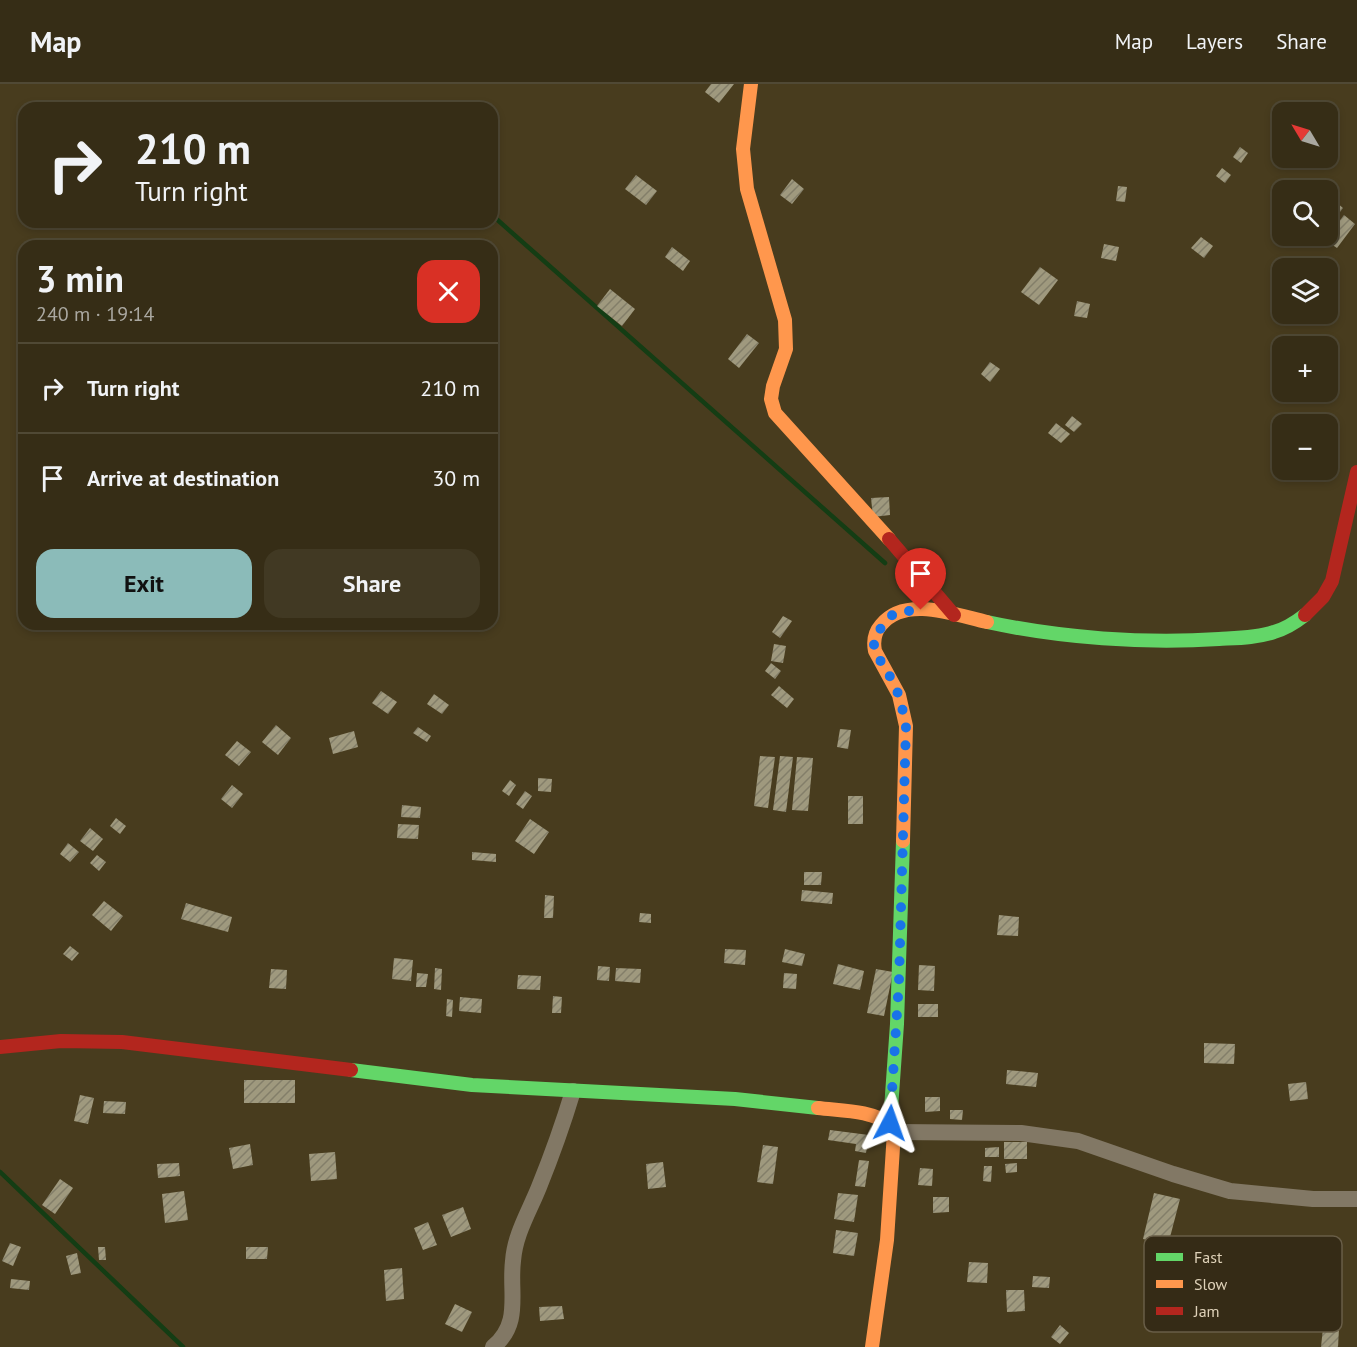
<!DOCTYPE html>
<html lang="en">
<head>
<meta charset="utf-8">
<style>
	body { margin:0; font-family:"PT Sans",sans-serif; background:#413923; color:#f1f3f6; height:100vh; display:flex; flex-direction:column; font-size:22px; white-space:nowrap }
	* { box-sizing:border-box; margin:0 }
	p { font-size:20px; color:#aaa8a1 }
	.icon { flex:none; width:33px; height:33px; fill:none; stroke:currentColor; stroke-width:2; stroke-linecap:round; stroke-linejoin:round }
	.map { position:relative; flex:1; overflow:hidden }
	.sheet { position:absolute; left:18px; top:156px; width:480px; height:390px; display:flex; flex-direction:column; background:#362d16; border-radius:18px; box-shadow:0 3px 9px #0003,0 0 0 2px #504935 }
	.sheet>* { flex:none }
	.banner { position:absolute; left:18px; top:18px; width:480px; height:126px; border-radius:18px; box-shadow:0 3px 9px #0003,0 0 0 2px #504935; background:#362d16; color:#f1f3f6; overflow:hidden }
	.needle { width:39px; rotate:308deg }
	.buttons { position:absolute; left:1272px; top:18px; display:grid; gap:12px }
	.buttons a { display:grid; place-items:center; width:66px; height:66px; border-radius:12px; background:#362d16; box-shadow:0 3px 9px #0003,0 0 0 2px #504935; font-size:30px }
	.pin { position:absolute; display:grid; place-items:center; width:51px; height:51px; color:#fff; margin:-62px -26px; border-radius:50% 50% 50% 0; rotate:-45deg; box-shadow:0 0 6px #0007 }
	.pin .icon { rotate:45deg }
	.me { position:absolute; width:66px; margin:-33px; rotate:4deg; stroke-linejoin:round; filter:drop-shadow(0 0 4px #0008) }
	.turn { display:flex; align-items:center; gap:21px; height:126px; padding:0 18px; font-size:27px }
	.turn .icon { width:78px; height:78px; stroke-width:2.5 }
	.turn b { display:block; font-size:42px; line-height:51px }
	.round { display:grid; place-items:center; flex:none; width:63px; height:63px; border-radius:18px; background:#413923 }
	.head { display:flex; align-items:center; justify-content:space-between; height:102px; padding:0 18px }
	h1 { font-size:36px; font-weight:600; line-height:45px }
	.button { display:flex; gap:12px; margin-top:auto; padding:12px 18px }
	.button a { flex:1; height:69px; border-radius:18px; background:#8bbbb9; color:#111; font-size:24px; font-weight:600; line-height:69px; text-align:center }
	.button a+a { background:#413923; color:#f1f3f6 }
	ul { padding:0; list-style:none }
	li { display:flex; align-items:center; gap:18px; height:90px; padding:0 18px; border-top:2px solid #504935 }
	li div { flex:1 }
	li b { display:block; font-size:22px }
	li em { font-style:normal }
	header { display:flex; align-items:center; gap:36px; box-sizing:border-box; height:84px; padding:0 30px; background:#362d16; border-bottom:2px solid #504935 }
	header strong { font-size:28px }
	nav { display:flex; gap:33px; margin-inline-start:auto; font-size:21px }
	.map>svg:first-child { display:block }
</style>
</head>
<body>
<header>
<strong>Map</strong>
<nav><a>Map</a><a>Layers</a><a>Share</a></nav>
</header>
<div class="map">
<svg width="1357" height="1263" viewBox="0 0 1357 1263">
	<defs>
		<pattern id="building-hatch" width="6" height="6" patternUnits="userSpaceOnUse" patternTransform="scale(1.5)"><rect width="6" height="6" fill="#9f997e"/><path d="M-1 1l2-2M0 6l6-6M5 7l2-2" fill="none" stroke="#837e69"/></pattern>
	</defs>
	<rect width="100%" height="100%" fill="#483c1e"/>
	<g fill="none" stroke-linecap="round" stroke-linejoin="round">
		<g stroke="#143d14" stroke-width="4.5">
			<polyline points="492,131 885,479"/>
			<polyline points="0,1088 183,1263"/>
		</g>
	</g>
	<g fill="url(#building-hatch)">
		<polygon points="711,0 734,0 719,19 705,8"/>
		<polygon points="1240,63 1248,69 1241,79 1233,73"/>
		<polygon points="1222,84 1231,91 1225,99 1216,92"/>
		<polygon points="636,91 657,107 646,121 625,105"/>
		<polygon points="792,95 804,105 792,120 780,111"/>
		<polygon points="1118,102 1127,103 1125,118 1116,117"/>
		<polygon points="1337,119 1343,124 1336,133 1330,129"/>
		<polygon points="1344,131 1355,140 1337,164 1325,156"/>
		<polygon points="1315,152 1324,153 1317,163 1310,158"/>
		<polygon points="1201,153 1213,162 1204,174 1191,164"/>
		<polygon points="1104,160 1119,163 1116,177 1101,174"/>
		<polygon points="672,163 690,177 683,187 665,173"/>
		<polygon points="1040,183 1058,196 1039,221 1021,208"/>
		<polygon points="610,205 635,225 622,242 597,222"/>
		<polygon points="1077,217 1090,220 1087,234 1074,232"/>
		<polygon points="747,250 759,259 739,284 728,275"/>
		<polygon points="990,278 1000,285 990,298 981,290"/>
		<polygon points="1072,332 1082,340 1074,348 1065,341"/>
		<polygon points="1056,339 1070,350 1061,359 1048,349"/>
		<polygon points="889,413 890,431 873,433 871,414"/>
		<polygon points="783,532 792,537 780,554 772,548"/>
		<polygon points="774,560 786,562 783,579 771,577"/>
		<polygon points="771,579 781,587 775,595 765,587"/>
		<polygon points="779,602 794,615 787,624 771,611"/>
		<polygon points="381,607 397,618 388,630 372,619"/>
		<polygon points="434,610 449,621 442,630 427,620"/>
		<polygon points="276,641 291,654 278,671 262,658"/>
		<polygon points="418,643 431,652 427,658 413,649"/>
		<polygon points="840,645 851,646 848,665 837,663"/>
		<polygon points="354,647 358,663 333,670 329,654"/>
		<polygon points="237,657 251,668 239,682 225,671"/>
		<polygon points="760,672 775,673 768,724 754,722"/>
		<polygon points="780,672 793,673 786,728 773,726"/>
		<polygon points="797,673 813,674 808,727 792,726"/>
		<polygon points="538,694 552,695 551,708 538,707"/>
		<polygon points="510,696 516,701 509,712 502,707"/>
		<polygon points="232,701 243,710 232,724 221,715"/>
		<polygon points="525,707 532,712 523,725 516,720"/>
		<rect x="848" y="712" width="15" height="28"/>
		<polygon points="402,721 421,723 420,734 401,733"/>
		<polygon points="116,734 126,742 120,750 110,742"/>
		<polygon points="530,735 549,748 534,770 515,757"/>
		<polygon points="398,740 419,741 418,755 397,754"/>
		<polygon points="90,744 103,755 93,767 80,757"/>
		<polygon points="68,759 79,768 70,778 60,770"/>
		<polygon points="472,768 496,770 496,778 472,776"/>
		<polygon points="97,771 106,778 99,787 90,779"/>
		<polygon points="804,788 822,788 821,801 804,801"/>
		<polygon points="802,806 833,809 832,820 801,817"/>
		<polygon points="545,811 554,812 553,834 544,834"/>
		<polygon points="104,817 123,832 111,847 92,831"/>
		<polygon points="186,819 232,833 228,848 181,835"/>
		<polygon points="640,829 651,830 651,839 639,838"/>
		<polygon points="999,831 1019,833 1018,852 997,851"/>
		<polygon points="70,862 79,869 72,877 63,870"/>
		<polygon points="725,865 746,866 745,881 724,879"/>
		<polygon points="785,865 805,870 802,882 782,878"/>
		<polygon points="394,874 413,876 411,897 392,895"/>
		<polygon points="838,880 864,887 860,906 833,900"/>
		<polygon points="919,881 935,882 934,907 918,906"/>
		<polygon points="598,882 610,883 609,897 597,896"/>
		<polygon points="435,884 442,885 441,906 434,905"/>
		<polygon points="616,884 641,885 640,899 615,897"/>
		<polygon points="271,885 287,886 286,905 269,904"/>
		<polygon points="876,885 893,888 884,932 867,929"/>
		<polygon points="417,889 428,890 426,903 416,903"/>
		<polygon points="784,889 797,890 796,905 783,904"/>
		<polygon points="518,891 541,892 540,906 517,905"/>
		<polygon points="553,912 562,913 561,929 552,929"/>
		<polygon points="460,913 482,915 481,929 459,927"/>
		<polygon points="447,915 453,916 452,933 446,932"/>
		<rect x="918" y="920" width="20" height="13"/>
		<polygon points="1204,959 1235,960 1234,980 1204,979"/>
		<polygon points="1007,986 1038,989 1036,1003 1006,1000"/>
		<rect x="244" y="996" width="51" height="23"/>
		<polygon points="1306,998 1308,1015 1290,1017 1288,1000"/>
		<polygon points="80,1011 94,1014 88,1040 74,1037"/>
		<polygon points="925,1013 940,1013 940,1027 925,1028"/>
		<polygon points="104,1017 126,1018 125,1030 103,1029"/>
		<polygon points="950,1026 963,1026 962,1036 950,1035"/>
		<polygon points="830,1046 869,1051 866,1069 855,1067 856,1060 828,1056"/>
		<rect x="1004" y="1058" width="23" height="17"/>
		<polygon points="250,1060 253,1081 233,1085 229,1064"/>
		<polygon points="763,1061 778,1063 773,1100 757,1098"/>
		<polygon points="999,1063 999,1073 985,1073 985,1064"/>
		<polygon points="335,1068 337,1095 311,1097 309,1070"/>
		<polygon points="859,1076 869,1077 865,1103 855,1102"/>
		<polygon points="663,1078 666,1103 648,1105 646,1080"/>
		<polygon points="179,1079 180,1092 158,1094 157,1080"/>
		<polygon points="1017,1079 1017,1088 1006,1089 1005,1080"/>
		<polygon points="984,1082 992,1082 991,1098 983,1097"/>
		<polygon points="920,1084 933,1085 932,1102 918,1101"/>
		<polygon points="60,1095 73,1104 55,1130 42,1121"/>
		<polygon points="184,1107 188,1136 165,1139 162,1110"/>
		<polygon points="838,1109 858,1111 854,1138 834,1135"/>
		<polygon points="1154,1109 1180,1115 1168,1161 1143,1155"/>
		<polygon points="933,1113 949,1113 949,1128 933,1129"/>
		<polygon points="463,1123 471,1145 451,1153 442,1131"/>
		<polygon points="428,1138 437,1161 423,1166 414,1144"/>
		<polygon points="836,1146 858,1149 854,1172 833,1169"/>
		<polygon points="10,1159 21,1163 13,1182 2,1177"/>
		<polygon points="98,1163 105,1163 106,1176 99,1176"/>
		<polygon points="246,1163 268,1163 267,1175 246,1175"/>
		<polygon points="77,1169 81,1189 71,1191 66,1172"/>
		<polygon points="969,1178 988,1179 987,1199 967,1198"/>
		<polygon points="402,1184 404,1215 386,1217 384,1186"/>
		<polygon points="1033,1192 1050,1193 1049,1204 1032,1203"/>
		<polygon points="11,1195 30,1197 29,1206 10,1204"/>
		<polygon points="1006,1206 1024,1206 1025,1227 1007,1228"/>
		<polygon points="455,1220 472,1228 462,1248 445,1240"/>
		<polygon points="562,1222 564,1235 540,1237 539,1223"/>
		<polygon points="1060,1241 1069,1249 1060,1260 1051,1253"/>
		<polygon points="1323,1244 1339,1245 1338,1263 1321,1263"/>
	</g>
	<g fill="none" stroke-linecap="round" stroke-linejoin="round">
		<g stroke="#827865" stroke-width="16">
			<polyline points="894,1048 1021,1049 1078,1057 1173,1090 1230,1107 1313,1115 1357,1115"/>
			<path d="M493,1263C522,1239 509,1209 513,1177C515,1150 529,1128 539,1103C552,1071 563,1040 573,1007"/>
		</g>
		<g stroke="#63d668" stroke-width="14">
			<path d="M987,538C1061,554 1144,560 1219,555C1237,554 1256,554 1274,548C1285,545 1296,538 1305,531"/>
			<polyline points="351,986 472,1001 735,1015 818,1024"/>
			<polyline points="890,1039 897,940 903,757"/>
		</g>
		<g stroke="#ff974d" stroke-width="14">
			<polyline points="751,0 743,65 747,105 785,236 786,265 773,302 771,315 775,329 889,455"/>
			<path d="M903,757L906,642L899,611L875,567C873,557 874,549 881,541C905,511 956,531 987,538"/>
			<path d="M818,1024C844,1027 870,1026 892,1041L894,1048L887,1156L872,1263"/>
		</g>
		<g stroke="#b3261e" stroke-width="14">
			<polyline points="889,455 954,531"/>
			<polyline points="1305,531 1323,513 1332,497 1357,388"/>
			<polyline points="0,963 61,957 122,958 351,986"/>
		</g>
	</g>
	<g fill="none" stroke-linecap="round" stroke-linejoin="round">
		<polyline stroke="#1a73e8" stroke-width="10" stroke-dasharray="0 18" points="890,1039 899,897 906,642 900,614 892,596 874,566 874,554 888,534 897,528 921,526"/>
	</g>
	<rect x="1144" y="1152" width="198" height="96" rx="9" fill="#352b16" stroke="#685d47" stroke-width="1.5"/>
	<rect x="1156" y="1169" width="27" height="8" fill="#63d668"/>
	<rect x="1156" y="1196" width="27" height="8" fill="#ff974d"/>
	<rect x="1156" y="1223" width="27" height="8" fill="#b3261e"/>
	<g font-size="16" fill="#dfd2b9">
		<text x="1194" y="1179">Fast</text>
		<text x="1194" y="1206">Slow</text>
		<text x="1194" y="1233">Jam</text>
	</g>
</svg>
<div class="buttons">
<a><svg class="needle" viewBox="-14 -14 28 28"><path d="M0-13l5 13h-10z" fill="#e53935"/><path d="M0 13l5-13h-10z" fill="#aaa8a1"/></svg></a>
<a><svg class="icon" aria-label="search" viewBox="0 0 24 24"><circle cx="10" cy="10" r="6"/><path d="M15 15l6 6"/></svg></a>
<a><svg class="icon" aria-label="layers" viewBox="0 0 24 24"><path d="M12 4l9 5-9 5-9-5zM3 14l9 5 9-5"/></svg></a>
<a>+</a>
<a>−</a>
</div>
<div class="pin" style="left:921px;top:526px;background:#d93025"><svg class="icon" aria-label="arrive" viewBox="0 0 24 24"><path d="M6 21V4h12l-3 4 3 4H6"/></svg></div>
<svg class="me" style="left:890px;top:1039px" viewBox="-20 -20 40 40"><path d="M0-17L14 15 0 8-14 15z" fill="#1a73e8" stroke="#fff" stroke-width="4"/></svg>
<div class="banner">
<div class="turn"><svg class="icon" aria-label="right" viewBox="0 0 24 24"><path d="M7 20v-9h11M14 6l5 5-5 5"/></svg><div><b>210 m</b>Turn right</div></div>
</div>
<section class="sheet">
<div class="head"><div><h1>3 min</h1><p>240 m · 19:14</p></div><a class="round" style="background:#d93025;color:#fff"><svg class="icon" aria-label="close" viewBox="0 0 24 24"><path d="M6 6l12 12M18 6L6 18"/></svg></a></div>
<ul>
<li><svg class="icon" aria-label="right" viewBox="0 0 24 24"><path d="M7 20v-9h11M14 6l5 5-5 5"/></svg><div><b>Turn right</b></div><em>210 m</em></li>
<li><svg class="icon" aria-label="arrive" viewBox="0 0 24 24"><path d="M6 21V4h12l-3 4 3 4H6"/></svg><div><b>Arrive at destination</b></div><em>30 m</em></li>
</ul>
<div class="button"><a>Exit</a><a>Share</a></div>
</section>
</div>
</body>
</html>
